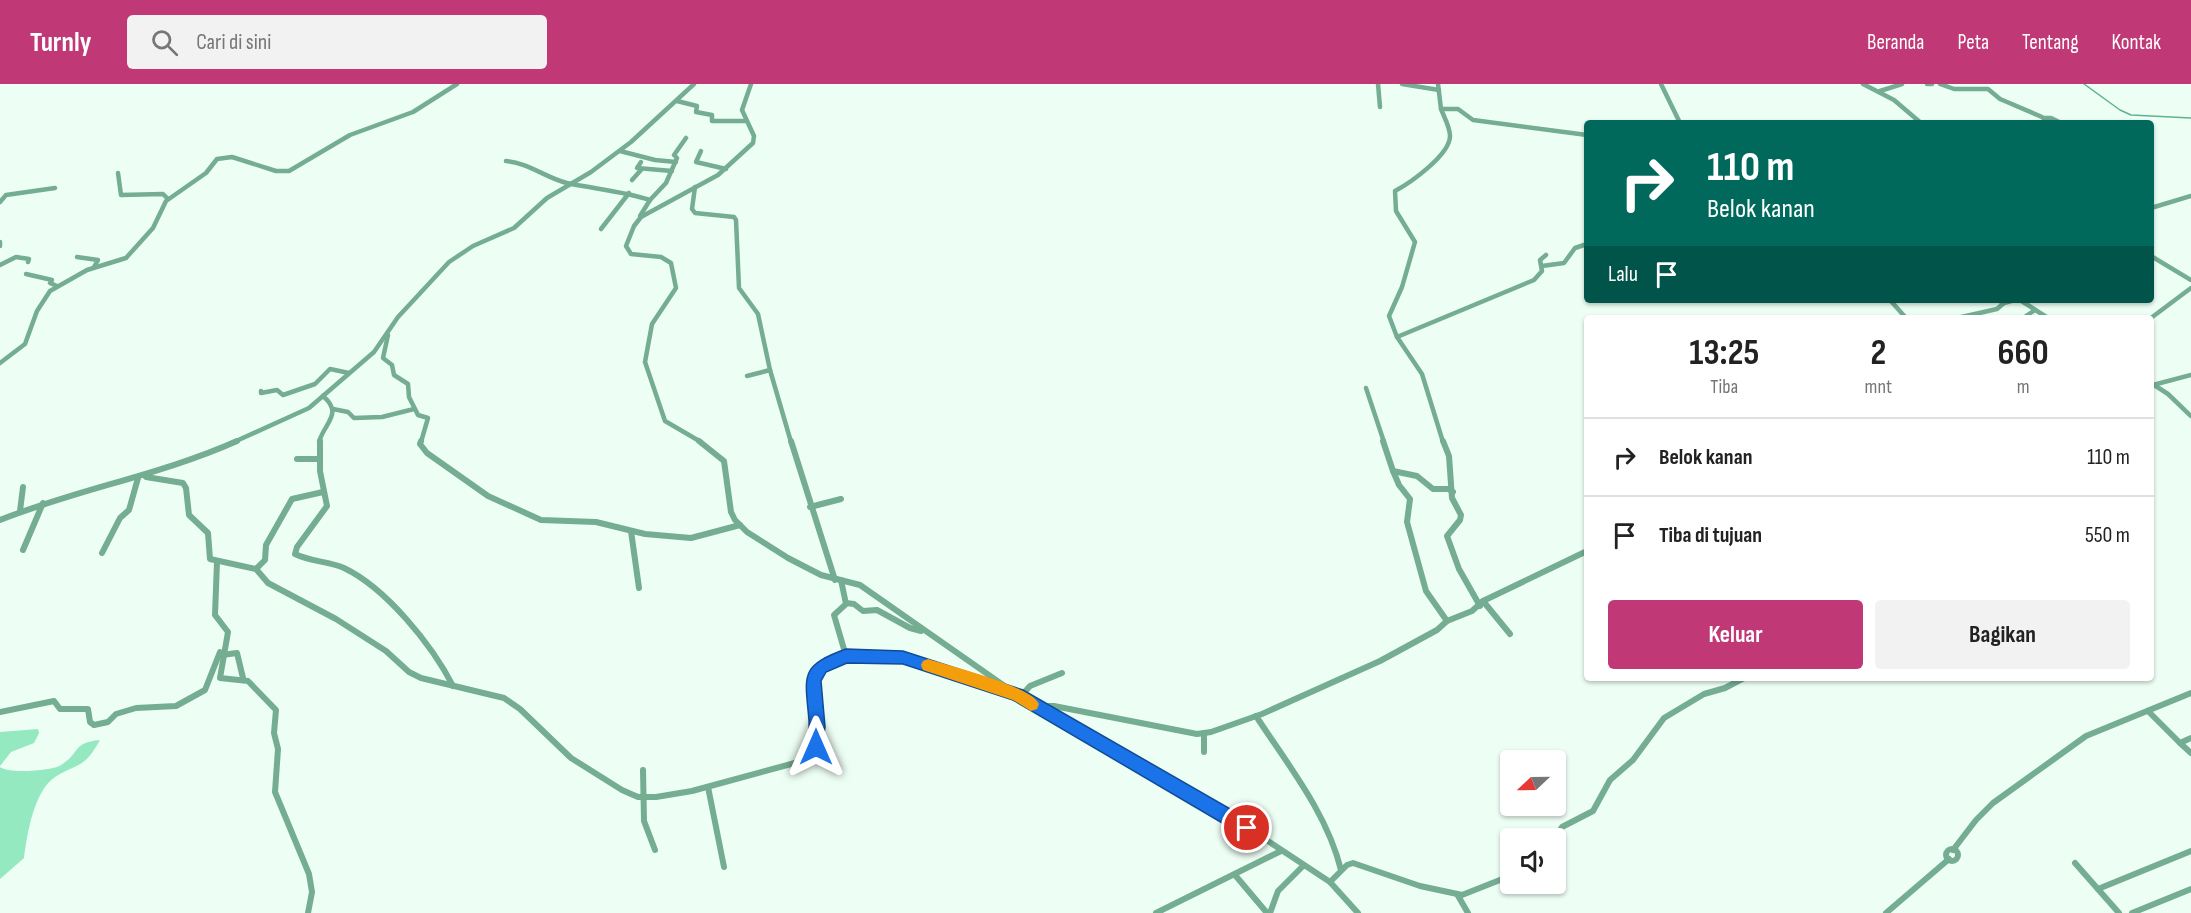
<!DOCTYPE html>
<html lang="id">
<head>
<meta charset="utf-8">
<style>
	body { margin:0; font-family:"Sofia Sans Condensed",sans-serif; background:#f2f2f2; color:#222; height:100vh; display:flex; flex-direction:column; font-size:22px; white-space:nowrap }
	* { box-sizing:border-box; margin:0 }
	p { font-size:20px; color:#767676 }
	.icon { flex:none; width:33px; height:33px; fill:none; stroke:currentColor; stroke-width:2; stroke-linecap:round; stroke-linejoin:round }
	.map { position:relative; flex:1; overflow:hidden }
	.panel { position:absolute; left:1584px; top:231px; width:570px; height:366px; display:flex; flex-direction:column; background:#fff; border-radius:6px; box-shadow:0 2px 4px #0004 }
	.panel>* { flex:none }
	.banner { position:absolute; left:1584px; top:36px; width:570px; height:183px; border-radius:6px; box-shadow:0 2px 4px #0004; background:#00695c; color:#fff; overflow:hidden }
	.needle { width:39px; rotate:248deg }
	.buttons { position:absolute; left:1500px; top:666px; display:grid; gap:12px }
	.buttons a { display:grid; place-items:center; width:66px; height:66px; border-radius:6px; background:#fff; box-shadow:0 2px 4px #0004; font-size:30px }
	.pin { position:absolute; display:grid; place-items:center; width:51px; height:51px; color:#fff; margin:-26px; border:3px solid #fff; border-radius:50%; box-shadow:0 2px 6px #0007 }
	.me { position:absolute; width:66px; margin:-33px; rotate:0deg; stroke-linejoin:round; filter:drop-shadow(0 0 4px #0008) }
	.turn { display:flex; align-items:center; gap:21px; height:126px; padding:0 24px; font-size:27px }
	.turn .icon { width:78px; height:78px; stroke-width:2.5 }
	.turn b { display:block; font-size:42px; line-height:51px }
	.then { display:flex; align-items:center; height:57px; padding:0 24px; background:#0003; gap:12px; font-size:22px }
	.eta { display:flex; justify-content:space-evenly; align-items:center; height:102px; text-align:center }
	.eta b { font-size:36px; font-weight:700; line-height:42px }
	.action { display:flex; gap:12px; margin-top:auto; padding:12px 24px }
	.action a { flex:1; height:69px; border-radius:6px; background:#c03876; color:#fff; font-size:24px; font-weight:700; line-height:69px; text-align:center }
	.action a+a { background:#f2f2f2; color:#222 }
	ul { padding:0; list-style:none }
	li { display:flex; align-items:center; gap:18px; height:78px; padding:0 24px; border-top:2px solid #e0e0e0 }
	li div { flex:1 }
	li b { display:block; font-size:22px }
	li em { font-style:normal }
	header { display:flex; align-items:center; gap:36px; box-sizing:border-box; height:84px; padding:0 30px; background:#c03876; color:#fff }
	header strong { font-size:28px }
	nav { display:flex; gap:33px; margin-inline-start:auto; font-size:21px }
	.search { width:420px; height:54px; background:#f2f2f2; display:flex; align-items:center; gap:15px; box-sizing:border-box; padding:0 21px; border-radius:6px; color:#767676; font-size:22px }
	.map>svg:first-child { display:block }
</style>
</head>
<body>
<header>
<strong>Turnly</strong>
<div class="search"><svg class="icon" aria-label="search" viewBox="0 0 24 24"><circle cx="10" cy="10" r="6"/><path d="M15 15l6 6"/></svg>Cari di sini</div>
<nav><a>Beranda</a><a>Peta</a><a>Tentang</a><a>Kontak</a></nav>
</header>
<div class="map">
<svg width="2191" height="829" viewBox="0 0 2191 829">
	<rect width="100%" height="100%" fill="#edfef4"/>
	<g fill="#95e9c1">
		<polygon points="38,645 39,649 34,659 11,668 0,682 0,648"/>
		<path d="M100,656C83,686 79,678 55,693C34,707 27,750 24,774L0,795V683C8,690 52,687 61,681C81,669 71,659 100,656Z"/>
	</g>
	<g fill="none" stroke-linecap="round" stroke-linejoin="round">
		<polyline stroke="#5fb38c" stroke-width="1.5" points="2084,0 2120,26 2131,31 2191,34"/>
		<g stroke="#74ad91" stroke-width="4.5">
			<polyline points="1378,0 1380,23"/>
			<polyline points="1402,0 1439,6"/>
			<polyline points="1438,0 1441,25 1458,25 1473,36 1587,51"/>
			<polyline points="1661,0 1680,39"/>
			<polyline points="1863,0 1894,16 1921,39"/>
			<polyline points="1927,0 1932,0"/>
			<polyline points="1940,0 1954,5 1988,5 2000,15 2042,33 2045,36 2043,39"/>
			<polyline points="1880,7 1902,0"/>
			<polyline points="677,17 697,22 696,28 712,31 712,37 745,37"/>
			<path d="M1441,25C1444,33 1450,43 1450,52C1450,71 1410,99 1395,107L1396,127L1415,158L1402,203L1389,232L1397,253L1422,290L1443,358"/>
			<polyline points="2044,34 2051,34 2061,39"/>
			<polyline points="620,67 655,76 676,78"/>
			<polyline points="701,67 696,78 726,85"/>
			<path d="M506,77C529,79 546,94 567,99C595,105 623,107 650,116L666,99L677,74L674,71L686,54"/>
			<polyline points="641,78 637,84 672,87"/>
			<polyline points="118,89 121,111 163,110 168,115"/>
			<polyline points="632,96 641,86"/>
			<polyline points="695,103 692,125 695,129 734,133 736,136 739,204 758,230 770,286 791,358"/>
			<polyline points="0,118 6,111 55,104"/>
			<polyline points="2151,124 2191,112"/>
			<polyline points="640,132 650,116"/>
			<polyline points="601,145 629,109"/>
			<polyline points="0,158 0,162"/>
			<polyline points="2151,172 2191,196"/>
			<polyline points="77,173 98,176 94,183"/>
			<polyline points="0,181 16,173 29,175 28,178"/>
			<polyline points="1542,182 1564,179 1575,164 1587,160"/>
			<polyline points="26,190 52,196 50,199 57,202"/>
			<polyline points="1890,216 1906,234"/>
			<polyline points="1997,216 2004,219 2015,216"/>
			<polyline points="2020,216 2048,234"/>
			<polyline points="1957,234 1997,225 2004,219"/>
			<polyline points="2023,234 2035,226"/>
			<polyline points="2151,234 2191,204"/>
			<polyline points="388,251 383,274 392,281 394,291 408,300 409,313 418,331 428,334 421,358"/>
			<polyline points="1397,253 1534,196 1542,187 1540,176 1546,171"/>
			<polyline points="0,279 25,260 37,227 50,207 87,186 126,174 153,144 166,117 206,89 217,75 232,73 276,87 289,87 350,51 413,28 457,0"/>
			<polyline points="747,292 770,286"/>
			<polyline points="2151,299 2168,310 2191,332"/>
			<polyline points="2153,301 2191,291"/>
			<polyline points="1366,304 1384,358"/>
			<polyline points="261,307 261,309 277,306 283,311 315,300 330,285 349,289"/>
			<polyline points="333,325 348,328 354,334 382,333 414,325"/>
			<polyline points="234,358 309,324 374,268 398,233 449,178 473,162 514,144 547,114 591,88 631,58 694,0"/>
			<path d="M319,358C324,339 344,330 323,312"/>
			<polyline points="701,358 665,337 645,278 652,240 676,204 671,179 661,173 631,170 626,162 634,142 641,133 718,91 753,59 754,52 742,26 751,0"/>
		</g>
		<g stroke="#74ad91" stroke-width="6">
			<path d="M320,357V387L327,422L297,463L295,470C311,478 328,477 344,484C386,504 432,561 453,602"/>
			<polyline points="421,357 420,360 427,369 488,412 541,436 596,438 645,450 691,454 740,441"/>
			<polyline points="699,357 724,377 731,428 735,436 747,448 788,474 821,491 860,501 1026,617 1230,732 1330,798 1358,829"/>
			<polyline points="791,357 835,496"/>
			<polyline points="1383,357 1393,387 1417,392 1433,405 1449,405 1453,408"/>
			<polyline points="1443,357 1449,372 1452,414 1461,431 1460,436 1447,452 1459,485 1480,522"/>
			<polyline points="297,375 320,375"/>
			<polyline points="1393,387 1399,401 1410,415 1407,438 1426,507 1447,537"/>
			<polyline points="146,393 183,399 186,404 189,431 208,449 210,475 256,485 268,499 336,535 386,567 409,588 421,594 504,614 520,625 571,674 622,706 638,713 656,713 692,707 802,677 813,669 817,643 813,596 820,584 846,572 903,574 1013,609"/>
			<polyline points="810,423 841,415"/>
			<polyline points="20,427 23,403"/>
			<path d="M0,436C78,405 161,391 237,357"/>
			<polyline points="631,447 639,504"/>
			<polyline points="23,466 43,419"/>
			<polyline points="102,469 120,434 129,426 138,394"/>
			<polyline points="217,478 215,531 228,548 220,594 248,597 276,626 274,649 278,665 275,708 309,790 312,808 308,829"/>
			<polyline points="256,485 265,476 266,461 292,415 323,408"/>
			<polyline points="841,496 846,520 834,531 846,572"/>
			<polyline points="1483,517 1510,550"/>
			<polyline points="846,519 854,520 863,527 877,526 910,544 921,547"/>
			<polyline points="222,571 237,569 243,594"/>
			<polyline points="1020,613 1030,602 1062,589"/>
			<polyline points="1041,626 1045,622 1054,622 1197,650 1211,648 1262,630 1380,577 1437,546 1447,537 1472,527 1483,517 1587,467"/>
			<polyline points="2148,627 2180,659 2191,654"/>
			<polyline points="0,628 54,617 60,625 88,625 90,638 94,641 108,638 116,630 136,624 176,622 205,606 220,568"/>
			<path d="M1256,632C1288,681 1327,729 1341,786"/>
			<polyline points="1204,650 1204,668"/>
			<polyline points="2180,659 2191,669"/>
			<polyline points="643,686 644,737 655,766"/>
			<polyline points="708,703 724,783"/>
			<polyline points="1555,754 1562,743 1593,727 1610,696 1633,676 1664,634 1704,610 1725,604 1744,594"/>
			<circle cx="1952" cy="771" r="6"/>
			<polyline points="1953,766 1976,736 1993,719 2086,652 2191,609"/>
			<polyline points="2075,779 2119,829"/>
			<polyline points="1235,791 1267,829"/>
			<polyline points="1330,798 1347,781 1353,779 1420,802 1462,811 1510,792"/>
			<polyline points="2098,805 2191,767"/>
			<polyline points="1457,810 1468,829"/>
			<polyline points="1156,829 1281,767"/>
			<polyline points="1270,829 1278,807 1303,782"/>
			<polyline points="1886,829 1949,775"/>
			<polyline points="2132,829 2191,805"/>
		</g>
	</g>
	<path fill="#1a73e8" stroke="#114b97" stroke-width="1.5" d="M846,565L903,567L1023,606L1253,738L1255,744L1253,750L1247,752L1241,750L1013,616L903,580L847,579L826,588L821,597L825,643L821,669L816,671L810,669C806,659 810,647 809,636C805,591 799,582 846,565Z"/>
	<path fill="#f59e0b" d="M928,575C950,582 1031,602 1039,620L1037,625L1031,627L1013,616L923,586L921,581L923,577Z"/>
</svg>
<div class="buttons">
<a><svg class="needle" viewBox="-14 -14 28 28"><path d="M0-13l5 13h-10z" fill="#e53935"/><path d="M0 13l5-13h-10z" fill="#767676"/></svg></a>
<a><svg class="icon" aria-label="sound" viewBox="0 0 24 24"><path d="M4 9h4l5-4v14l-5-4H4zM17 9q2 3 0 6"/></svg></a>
</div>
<div class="pin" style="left:1247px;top:744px;background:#d93025"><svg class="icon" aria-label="arrive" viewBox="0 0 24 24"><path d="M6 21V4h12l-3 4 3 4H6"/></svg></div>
<svg class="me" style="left:816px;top:663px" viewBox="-20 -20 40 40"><path d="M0-17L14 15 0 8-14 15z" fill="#1a73e8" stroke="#fff" stroke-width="4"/></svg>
<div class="banner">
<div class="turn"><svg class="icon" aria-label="right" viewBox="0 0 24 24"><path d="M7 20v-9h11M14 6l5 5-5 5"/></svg><div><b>110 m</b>Belok kanan</div></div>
<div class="then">Lalu<svg class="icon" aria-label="arrive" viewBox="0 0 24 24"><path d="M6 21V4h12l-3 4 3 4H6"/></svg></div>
</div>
<section class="panel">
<div class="eta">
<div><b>13:25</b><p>Tiba</p></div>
<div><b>2</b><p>mnt</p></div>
<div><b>660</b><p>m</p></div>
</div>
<ul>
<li><svg class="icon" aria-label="right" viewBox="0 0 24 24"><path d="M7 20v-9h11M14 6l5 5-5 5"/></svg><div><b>Belok kanan</b></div><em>110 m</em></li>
<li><svg class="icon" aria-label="arrive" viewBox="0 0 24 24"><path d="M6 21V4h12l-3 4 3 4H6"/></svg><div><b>Tiba di tujuan</b></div><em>550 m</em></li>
</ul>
<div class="action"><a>Keluar</a><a>Bagikan</a></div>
</section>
</div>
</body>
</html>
